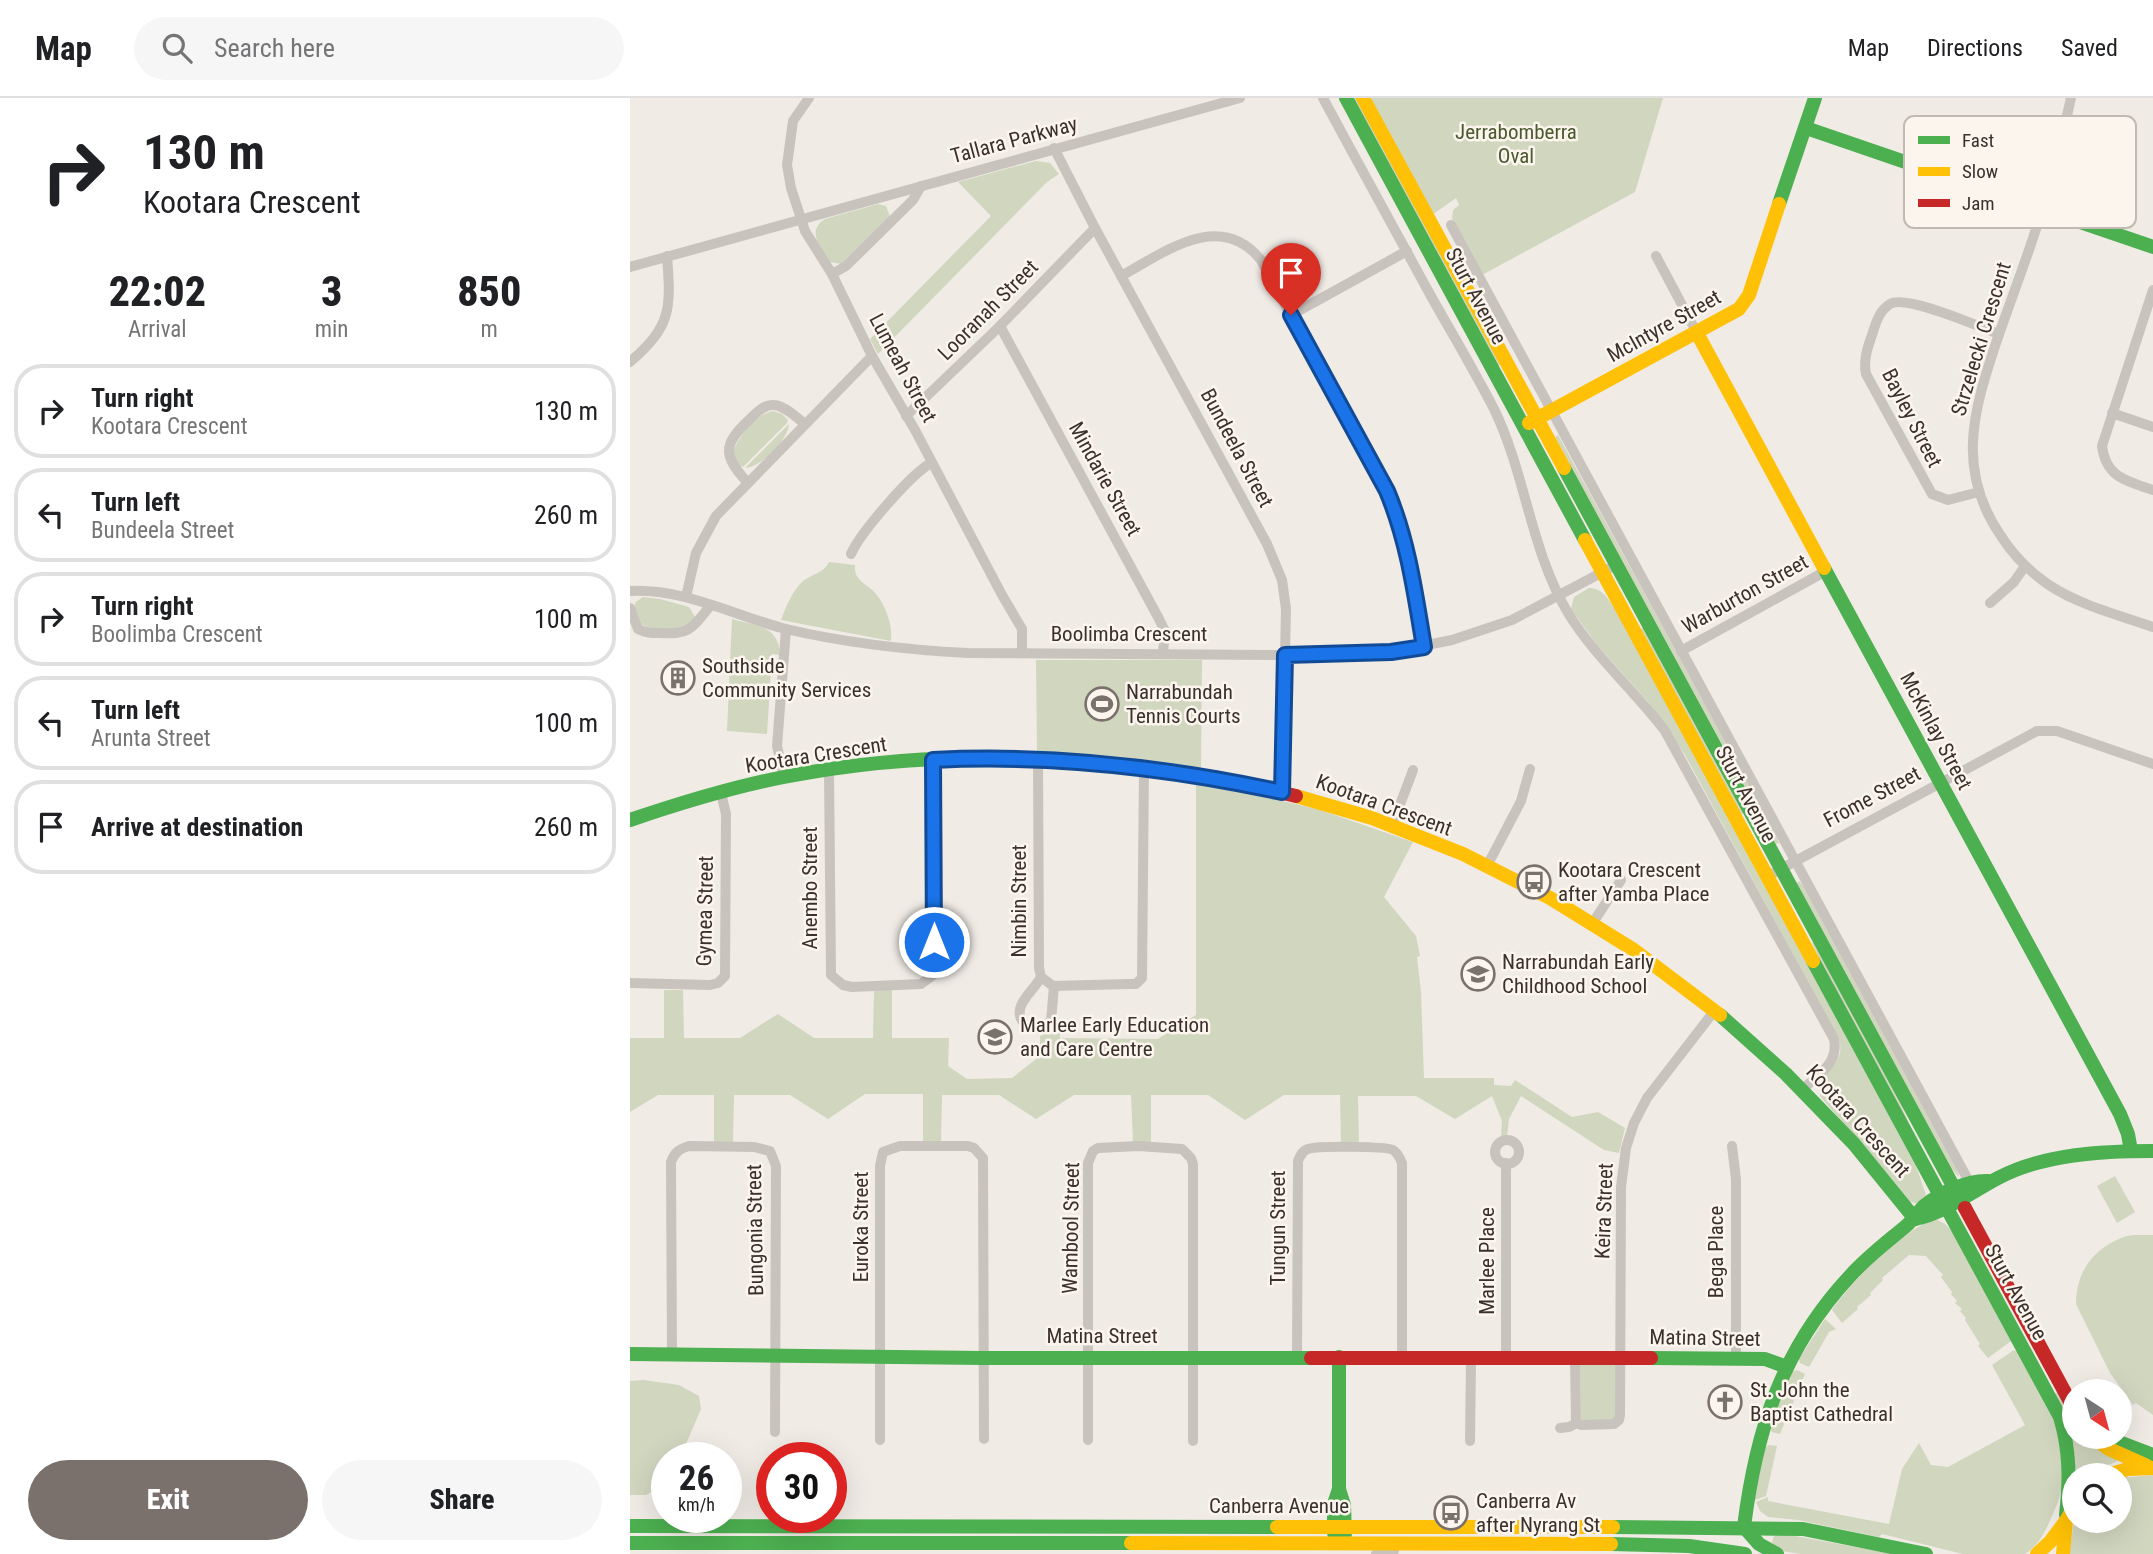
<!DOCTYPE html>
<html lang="en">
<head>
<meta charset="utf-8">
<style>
	body { margin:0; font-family:"Roboto Condensed",sans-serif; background:#f6f6f6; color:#202124; height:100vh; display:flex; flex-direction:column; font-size:26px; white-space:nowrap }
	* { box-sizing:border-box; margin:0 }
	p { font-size:23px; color:#757577 }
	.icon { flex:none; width:38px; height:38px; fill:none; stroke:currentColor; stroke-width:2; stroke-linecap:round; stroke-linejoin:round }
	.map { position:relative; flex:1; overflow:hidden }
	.details { display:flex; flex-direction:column; background:#fff; width:630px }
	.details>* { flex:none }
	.top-card { background:#fff; color:#202124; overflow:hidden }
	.needle { width:46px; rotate:144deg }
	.tools { position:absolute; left:1432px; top:1281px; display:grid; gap:14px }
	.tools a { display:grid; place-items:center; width:70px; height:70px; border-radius:50%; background:#fff; box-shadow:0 7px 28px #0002; font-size:35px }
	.speed { position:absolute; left:21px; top:1344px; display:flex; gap:14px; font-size:35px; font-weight:700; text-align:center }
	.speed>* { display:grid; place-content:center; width:91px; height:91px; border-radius:50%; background:#fff; box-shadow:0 7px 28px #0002; line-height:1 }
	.speed small { font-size:18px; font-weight:400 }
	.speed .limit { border:10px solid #d22; background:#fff; color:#111 }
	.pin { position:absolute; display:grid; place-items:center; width:60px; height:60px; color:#fff; margin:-72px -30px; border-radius:50% 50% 50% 0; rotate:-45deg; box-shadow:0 0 7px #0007 }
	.pin .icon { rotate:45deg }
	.me { position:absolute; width:77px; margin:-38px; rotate:0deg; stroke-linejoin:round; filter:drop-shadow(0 0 5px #0008) }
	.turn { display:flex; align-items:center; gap:24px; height:147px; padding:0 28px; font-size:32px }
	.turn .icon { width:91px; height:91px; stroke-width:2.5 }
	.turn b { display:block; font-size:49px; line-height:60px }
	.eta { display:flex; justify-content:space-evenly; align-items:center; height:119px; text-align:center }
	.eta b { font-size:42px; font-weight:800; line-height:49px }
	.primary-button { display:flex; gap:14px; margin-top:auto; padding:14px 28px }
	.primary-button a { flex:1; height:80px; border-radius:42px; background:#7a716c; color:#fff; font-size:28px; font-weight:800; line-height:80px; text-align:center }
	.primary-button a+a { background:#f6f6f6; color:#202124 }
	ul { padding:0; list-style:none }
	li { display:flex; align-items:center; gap:21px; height:94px; margin:0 14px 10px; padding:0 14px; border:4px solid #e0e0e0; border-radius:28px }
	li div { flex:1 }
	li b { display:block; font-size:26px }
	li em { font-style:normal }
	header { display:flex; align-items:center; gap:42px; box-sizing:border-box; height:98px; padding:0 35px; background:#fff; border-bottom:2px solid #e0e0e0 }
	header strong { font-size:33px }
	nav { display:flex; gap:38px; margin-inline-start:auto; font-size:24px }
	.search { width:490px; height:63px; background:#f6f6f6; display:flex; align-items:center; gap:18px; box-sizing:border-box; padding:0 24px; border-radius:38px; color:#757577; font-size:26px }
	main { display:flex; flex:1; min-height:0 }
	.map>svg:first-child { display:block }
</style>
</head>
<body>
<header>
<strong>Map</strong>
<div class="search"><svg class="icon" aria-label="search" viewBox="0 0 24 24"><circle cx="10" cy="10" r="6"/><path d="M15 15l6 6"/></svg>Search here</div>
<nav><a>Map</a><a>Directions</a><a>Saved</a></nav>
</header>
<main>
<section class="details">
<div class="top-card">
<div class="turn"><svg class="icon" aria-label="right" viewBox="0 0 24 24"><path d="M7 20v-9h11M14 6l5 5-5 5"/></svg><div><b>130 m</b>Kootara Crescent</div></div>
</div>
<div class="eta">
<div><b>22:02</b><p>Arrival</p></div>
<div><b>3</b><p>min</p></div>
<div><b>850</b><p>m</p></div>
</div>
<ul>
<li><svg class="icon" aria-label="right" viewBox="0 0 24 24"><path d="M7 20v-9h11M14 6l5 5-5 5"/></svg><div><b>Turn right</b><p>Kootara Crescent</p></div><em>130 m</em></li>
<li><svg class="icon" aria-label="left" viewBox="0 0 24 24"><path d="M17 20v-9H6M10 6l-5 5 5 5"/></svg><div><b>Turn left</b><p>Bundeela Street</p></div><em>260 m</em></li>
<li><svg class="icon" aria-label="right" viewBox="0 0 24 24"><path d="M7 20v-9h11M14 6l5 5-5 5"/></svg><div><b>Turn right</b><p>Boolimba Crescent</p></div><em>100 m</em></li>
<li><svg class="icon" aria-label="left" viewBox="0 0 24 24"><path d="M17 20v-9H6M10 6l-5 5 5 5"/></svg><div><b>Turn left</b><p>Arunta Street</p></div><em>100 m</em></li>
<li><svg class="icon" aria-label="arrive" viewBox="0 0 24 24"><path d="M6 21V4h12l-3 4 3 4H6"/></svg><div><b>Arrive at destination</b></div><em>260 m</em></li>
</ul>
<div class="primary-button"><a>Exit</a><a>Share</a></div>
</section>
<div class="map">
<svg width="1523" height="1456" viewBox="0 0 1523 1456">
	<rect width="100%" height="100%" fill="#f0ebe5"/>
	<g fill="#d1d6bf">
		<polygon points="720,0 727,0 871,266 867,268"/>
		<polygon points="739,0 1033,0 1005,94 852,177 822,121 823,112 829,107 826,100 802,117"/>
		<polygon points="406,63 420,65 429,76 417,84 248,256 240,241 361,118 328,84"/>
		<path d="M248,106L256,108L260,119L211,166L200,164C190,149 176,133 195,121Z"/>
		<path d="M143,313L152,316L158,322L157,325L113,369L107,366L102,357C107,340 126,316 143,313Z"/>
		<path d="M159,326C158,342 130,370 115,370Z"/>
		<polygon points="928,337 1145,734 1149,745 1146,746 925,339"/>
		<path d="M199,464L225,467C223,483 238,486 246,496C256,508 263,528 261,543L151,522C156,509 162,493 173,483C182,476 194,475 199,464Z"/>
		<path d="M959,490C973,489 980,504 987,514L1286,1068L1296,1097L1288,1106L1278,1103L1190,998V984C1200,967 1215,963 1209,941L1055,657L1018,604L968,548L941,511L944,499Z"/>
		<polygon points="13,499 30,501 59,509 65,519 56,530 24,532 12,527 4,509 6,504"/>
		<path d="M102,521C125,528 149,527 150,557L142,556L137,636L97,633Z"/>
		<polygon points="1013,530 1114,715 1110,717 1008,532"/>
		<polygon points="406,562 572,562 571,671 452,657 407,654"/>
		<polygon points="566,683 687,711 783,744 754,799 786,838 790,858 787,859 791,894 794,980 864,980 864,987 881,988 885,982 942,1019 968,1014 995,1030 989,1055 974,1052 891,998 879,1021 877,1038 871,1039 872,1023 862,998 825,1021 786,998 728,998 729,1045 711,1046 710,997 654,997 615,1022 578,997 521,997 521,1045 503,1045 501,997 444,997 406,1021 369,997 312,997 311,1045 293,1045 293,996 235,996 198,1021 160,997 104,997 103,1045 84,1045 84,997 28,997 0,1014 0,940 34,940 34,892 53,892 54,940 110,940 148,916 184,940 243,940 244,892 262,892 262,940 319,940 318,968 337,981 382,980 410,958 410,938 419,934 427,926 430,926 430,940 528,941 566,917"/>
		<polygon points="1169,783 1176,791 1325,1065 1329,1079 1319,1068 1171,795 1167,785"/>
		<polygon points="1184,844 1261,985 1282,1032 1202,889 1182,845"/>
		<polygon points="1485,1078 1505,1114 1487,1125 1467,1088"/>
		<path d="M1306,1121L1315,1126L1322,1133L1381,1243L1358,1260L1348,1248L1350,1246L1335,1222L1336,1220L1330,1213L1332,1211L1325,1205L1327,1203L1321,1196L1322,1194L1311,1179L1313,1177L1296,1158L1279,1157L1252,1180L1253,1182L1240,1195L1241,1197L1227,1209L1228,1211L1212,1225L1202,1212C1223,1182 1270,1132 1306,1121Z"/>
		<path d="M1519,1137H1523V1317L1506,1305L1503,1307L1480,1275L1446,1206C1446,1175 1462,1152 1491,1140C1499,1136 1510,1137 1519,1137Z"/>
		<polygon points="1195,1221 1206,1231 1199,1234 1179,1269 1170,1265 1169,1261"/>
		<path d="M1384,1252L1387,1254C1418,1309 1452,1351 1423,1416C1416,1432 1410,1446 1395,1456H1333L1252,1436L1249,1439L1168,1422L1138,1419L1130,1413L1126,1404L1138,1399V1403L1259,1426L1272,1371L1289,1345L1301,1367L1318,1369L1395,1327L1362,1267Z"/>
		<polygon points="952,1266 986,1267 987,1316 983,1323 951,1322 950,1267"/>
		<polygon points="1167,1272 1175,1276 1150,1336 1142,1334 1140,1329 1162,1274"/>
		<polygon points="13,1282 49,1287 69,1298 71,1311 50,1360 37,1360 37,1385 16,1397 0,1397 0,1283"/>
		<polygon points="1428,1294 1444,1321 1444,1339 1456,1339 1488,1363 1453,1377 1447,1376 1423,1297"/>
		<polygon points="1139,1347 1147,1348 1136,1398 1125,1402 1124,1395 1133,1351"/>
		<polygon points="1523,1377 1523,1456 1439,1456 1444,1423 1489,1423 1489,1380"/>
		<polygon points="1148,1435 1265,1456 1170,1456 1147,1452 1142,1444 1144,1438"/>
	</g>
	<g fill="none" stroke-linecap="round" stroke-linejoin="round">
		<g stroke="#c9c3be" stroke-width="10">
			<polyline points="179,0 163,23 157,67 161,90 175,133 202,176 242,258 285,332 372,497 392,531 392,554"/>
			<path d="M693,0C729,67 766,134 802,200C823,237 845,274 864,311C896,377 900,451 938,515C965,559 1005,593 1035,633L1204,941C1209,965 1189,976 1173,991"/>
			<path d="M1441,0C1430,50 1417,100 1400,149C1389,181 1377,213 1366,245C1343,314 1326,373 1371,438C1383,457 1400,474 1419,487C1449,507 1489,517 1523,529"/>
			<polyline points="424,50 465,130 637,446 652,482 656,511 652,694"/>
			<polyline points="821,127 1343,1091"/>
			<polyline points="1026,158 1067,235"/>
			<polyline points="0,169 610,0"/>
			<polyline points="202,176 216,168 283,102 291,88"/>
			<path d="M491,178C535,154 590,111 631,162L756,393C778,443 785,495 794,549"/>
			<path d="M1523,192L1472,348C1476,380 1497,383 1523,392"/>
			<polyline points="661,217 777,153"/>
			<polyline points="370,228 528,519 535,533 533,555"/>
			<path d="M0,264C42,228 41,210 37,158"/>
			<polyline points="1482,315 1523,329"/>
			<polyline points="276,318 370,228 465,130"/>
			<path d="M118,385C93,358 92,347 119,322C125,316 133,307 142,307C153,306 166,319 175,326"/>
			<path d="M1349,394L1318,402L1302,396L1236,276C1233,262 1238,248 1243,234C1246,224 1250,212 1260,206C1276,196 1349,229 1369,236"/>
			<path d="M221,456C230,435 281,376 301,365"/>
			<path d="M0,493C54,490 105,518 156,531C216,545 277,552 338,555L655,557L761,554L822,542L882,522L986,467"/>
			<polyline points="56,499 66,455 86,418 242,258"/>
			<polyline points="1360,505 1384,484 1395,468"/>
			<path d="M0,510L8,531C15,535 21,535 30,535C60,537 62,530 80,508"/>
			<polyline points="1051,553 1196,473"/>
			<polyline points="408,661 409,870 411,879 423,888 498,886 506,886 512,880 514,669"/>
			<polyline points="199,672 201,877 213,887 222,889 291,886 303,877 304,869 303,662"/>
			<polyline points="154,679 147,648 156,531"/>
			<polyline points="762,728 783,672"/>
			<polyline points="857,768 891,703 900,671"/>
			<polyline points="1136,779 1407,633 1427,633 1523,666"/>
			<polyline points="962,826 991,782"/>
			<path d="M411,879C404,893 381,908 393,924C398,930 402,931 409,931L421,923L424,888"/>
			<polyline points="0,885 80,887 88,885 95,878 96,716 91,695"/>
			<circle cx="877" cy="1054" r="12"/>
			<polyline points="1102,1048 1106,1081 1106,1260"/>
			<path d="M42,1256L41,1064C45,1054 49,1051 59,1048L124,1049L140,1053L146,1068L145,1334"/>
			<path d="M667,1259L668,1063C670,1058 672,1053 678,1051C686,1048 756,1048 763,1052C768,1055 770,1060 772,1065V1260"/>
			<polyline points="876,1260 876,1065"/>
			<polyline points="945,1260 946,1324 951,1327 984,1326 989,1322 990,1317 991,1089 996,1050 1004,1025 1017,1000 1085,912"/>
			<polyline points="930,1330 939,1329 947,1325"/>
			<polyline points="250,1342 250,1068 253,1054 270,1048 338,1048 344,1050 353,1060 354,1341"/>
			<polyline points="458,1342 458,1065 463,1053 468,1050 508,1048 552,1051 561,1060 563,1066 563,1343"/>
			<polyline points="840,1343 841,1260"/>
			<polyline points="746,1456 764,1453"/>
		</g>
		<g stroke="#4caf50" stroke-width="14">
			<polyline points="716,0 955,442"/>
			<polyline points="1176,30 1523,149"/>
			<polyline points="1149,106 1185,0"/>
			<polyline points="934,370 1335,1110"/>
			<polyline points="1194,470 1490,1016 1498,1036 1501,1053"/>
			<path d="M0,722C50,705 102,689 154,679C270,656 392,655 509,669"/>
			<path d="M1183,863L1430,1319C1440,1352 1440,1383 1436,1417"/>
			<polyline points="1090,917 1156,976 1224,1046 1285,1121"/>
			<path d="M1285,1121C1315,1115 1341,1094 1368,1080C1413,1056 1473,1053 1523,1053"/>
			<polyline points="0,1256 354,1260 681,1260"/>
			<polyline points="709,1259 709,1391 714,1407 715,1436"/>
			<polyline points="1021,1260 1135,1261 1157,1269"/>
			<polyline points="1481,1341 1523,1357"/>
			<polyline points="0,1428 647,1429"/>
			<polyline points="983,1429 1173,1431 1296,1456"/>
			<path d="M1114,1429C1126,1332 1152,1251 1220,1178C1237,1159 1257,1144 1276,1128C1283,1122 1288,1114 1294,1108C1310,1095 1337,1082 1358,1083"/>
			<polyline points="1114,1429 1129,1446 1147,1456"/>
			<polyline points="704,1435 704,1406 709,1391"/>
			<polyline points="0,1445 501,1445"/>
			<polyline points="981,1446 1059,1448 1115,1456"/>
		</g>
		<g stroke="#ffc107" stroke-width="14">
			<polyline points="733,0 934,370"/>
			<polyline points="1067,235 1194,470"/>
			<polyline points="899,325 1109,211 1119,197 1149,106"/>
			<polyline points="955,442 1183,863"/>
			<polyline points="666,698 742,720 833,756 920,800 1004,852 1090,917"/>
			<polyline points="1463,1339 1477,1350 1517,1368"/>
			<polyline points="1478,1377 1498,1371 1523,1370"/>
			<polyline points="647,1429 983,1429"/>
			<polyline points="501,1445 981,1446"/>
			<polyline points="1407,1456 1420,1444 1435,1424"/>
			<polyline points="1433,1456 1436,1423 1444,1408"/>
		</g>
		<g stroke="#c62828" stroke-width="14">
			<polyline points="509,669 589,680 666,698"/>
			<polyline points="1335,1110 1444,1311"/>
			<polyline points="681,1260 1021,1260"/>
		</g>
	</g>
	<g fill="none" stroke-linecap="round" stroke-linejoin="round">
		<defs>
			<path id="route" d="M304,844L303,662C421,656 536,669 652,694L655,557L761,554L794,549C785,495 778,443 757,393L661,217"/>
		</defs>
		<use href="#route" stroke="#114b97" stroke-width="18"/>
		<use href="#route" stroke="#1a73e8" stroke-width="12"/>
	</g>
	<defs>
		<symbol id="building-ring" viewBox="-11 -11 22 22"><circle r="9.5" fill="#fbf5ee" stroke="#7a716c" stroke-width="1.5"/><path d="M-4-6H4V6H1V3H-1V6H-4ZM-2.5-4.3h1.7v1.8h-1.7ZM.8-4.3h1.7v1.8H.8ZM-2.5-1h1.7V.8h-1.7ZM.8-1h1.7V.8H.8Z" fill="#7a716c"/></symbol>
		<symbol id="stadium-ring" viewBox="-11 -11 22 22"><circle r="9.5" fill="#fbf5ee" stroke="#7a716c" stroke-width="1.5"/><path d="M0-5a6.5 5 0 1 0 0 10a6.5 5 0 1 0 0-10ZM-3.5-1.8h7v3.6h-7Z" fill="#7a716c"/></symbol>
		<symbol id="bus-ring" viewBox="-11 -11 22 22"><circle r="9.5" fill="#fbf5ee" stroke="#7a716c" stroke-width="1.5"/><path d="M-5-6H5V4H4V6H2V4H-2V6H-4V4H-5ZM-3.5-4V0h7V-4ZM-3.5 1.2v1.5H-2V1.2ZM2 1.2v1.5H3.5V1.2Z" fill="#7a716c"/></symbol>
		<symbol id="school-ring" viewBox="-11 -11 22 22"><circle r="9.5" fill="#fbf5ee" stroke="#7a716c" stroke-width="1.5"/><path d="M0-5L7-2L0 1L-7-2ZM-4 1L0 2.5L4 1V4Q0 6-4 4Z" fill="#7a716c"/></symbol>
		<symbol id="church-ring" viewBox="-11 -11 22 22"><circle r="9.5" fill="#fbf5ee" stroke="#7a716c" stroke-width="1.5"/><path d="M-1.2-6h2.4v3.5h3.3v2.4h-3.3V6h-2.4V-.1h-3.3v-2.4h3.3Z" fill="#7a716c"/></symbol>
	</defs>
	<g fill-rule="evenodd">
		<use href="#building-ring" x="29" y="561" width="38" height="38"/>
		<use href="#stadium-ring" x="453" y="587" width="38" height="38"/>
		<use href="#bus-ring" x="885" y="765" width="38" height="38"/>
		<use href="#school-ring" x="829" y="857" width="38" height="38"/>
		<use href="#school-ring" x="346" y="920" width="38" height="38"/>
		<use href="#church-ring" x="1076" y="1285" width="38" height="38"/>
		<use href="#bus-ring" x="802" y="1396" width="38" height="38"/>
	</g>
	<g text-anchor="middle" stroke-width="5" stroke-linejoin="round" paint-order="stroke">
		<g font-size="21" fill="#4a5a2e" stroke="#fbf5ee">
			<text x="886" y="41">Jerrabomberra<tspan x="886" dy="24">Oval</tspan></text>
		</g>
		<g font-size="21" fill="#3b302b" stroke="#fbf5ee">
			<text transform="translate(384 42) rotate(-15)" y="7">Tallara Parkway</text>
			<text transform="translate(846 198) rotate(62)" y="7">Sturt Avenue</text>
			<text transform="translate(358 212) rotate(-45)" y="7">Looranah Street</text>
			<text transform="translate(1034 228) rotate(-29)" y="7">McIntyre Street</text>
			<text transform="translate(1351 241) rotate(-73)" y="7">Strzelecki Crescent</text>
			<text transform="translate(273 270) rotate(62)" y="7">Lumeah Street</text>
			<text transform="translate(1282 320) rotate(63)" y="7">Bayley Street</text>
			<text transform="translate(607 350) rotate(62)" y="7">Bundeela Street</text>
			<text transform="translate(475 381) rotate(61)" y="7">Mindarie Street</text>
			<text transform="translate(1115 496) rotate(-29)" y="7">Warburton Street</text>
			<text x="499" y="543">Boolimba Crescent</text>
			<text transform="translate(1306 633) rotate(62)" y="7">McKinlay Street</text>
			<text transform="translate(186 657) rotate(-9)" y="7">Kootara Crescent</text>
			<text transform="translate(1116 696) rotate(62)" y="7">Sturt Avenue</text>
			<text transform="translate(1242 699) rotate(-28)" y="7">Frome Street</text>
			<text transform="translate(754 707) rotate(20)" y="7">Kootara Crescent</text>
			<text transform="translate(180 790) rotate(-90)" y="7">Anembo Street</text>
			<text transform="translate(389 803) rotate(-90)" y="7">Nimbin Street</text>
			<text transform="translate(75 813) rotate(-89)" y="7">Gymea Street</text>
			<text transform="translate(1228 1023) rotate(48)" y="7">Kootara Crescent</text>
			<text transform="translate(974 1113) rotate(-88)" y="7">Keira Street</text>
			<text transform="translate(231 1129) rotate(-90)" y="7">Euroka Street</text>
			<text transform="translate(441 1130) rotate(-89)" y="7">Wambool Street</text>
			<text transform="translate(648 1130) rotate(-90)" y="7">Tungun Street</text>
			<text transform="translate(125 1132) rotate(-91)" y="7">Bungonia Street</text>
			<text transform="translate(1086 1154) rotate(-90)" y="7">Bega Place</text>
			<text transform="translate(857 1163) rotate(-90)" y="7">Marlee Place</text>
			<text transform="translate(1386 1194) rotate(61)" y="7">Sturt Avenue</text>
			<text x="472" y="1245">Matina Street</text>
			<text transform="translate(1075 1240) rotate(1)" y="7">Matina Street</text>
			<text x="649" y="1415">Canberra Avenue</text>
		</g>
		<g font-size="21" fill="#3b302b" stroke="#fbf5ee" text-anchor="start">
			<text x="72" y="575">Southside<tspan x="72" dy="24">Community Services</tspan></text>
			<text x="496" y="601">Narrabundah<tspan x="496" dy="24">Tennis Courts</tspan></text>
			<text x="928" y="779">Kootara Crescent<tspan x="928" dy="24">after Yamba Place</tspan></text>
			<text x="872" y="871">Narrabundah Early<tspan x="872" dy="24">Childhood School</tspan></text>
			<text x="390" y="934">Marlee Early Education<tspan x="390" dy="24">and Care Centre</tspan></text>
			<text x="1120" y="1299">St. John the<tspan x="1120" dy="24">Baptist Cathedral</tspan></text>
			<text x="846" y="1410">Canberra Av<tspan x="846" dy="24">after Nyrang St</tspan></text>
		</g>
	</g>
	<rect x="1274" y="18" width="232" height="112" rx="10" fill="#fbf5ee" stroke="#c1bab4" stroke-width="2"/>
	<rect x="1288" y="38" width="32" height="8" fill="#4caf50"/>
	<rect x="1288" y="69" width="32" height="9" fill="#ffc107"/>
	<rect x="1288" y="101" width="32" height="8" fill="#c62828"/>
	<g font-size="19" fill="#3b302b">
		<text x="1332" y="49">Fast</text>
		<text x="1332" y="80">Slow</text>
		<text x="1332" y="112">Jam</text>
	</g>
</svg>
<div class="tools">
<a><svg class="needle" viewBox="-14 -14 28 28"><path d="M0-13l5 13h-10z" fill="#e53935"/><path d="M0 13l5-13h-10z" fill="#757577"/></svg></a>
<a><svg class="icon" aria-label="search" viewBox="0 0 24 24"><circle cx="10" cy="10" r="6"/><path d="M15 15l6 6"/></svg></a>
</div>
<div class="speed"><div>26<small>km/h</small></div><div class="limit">30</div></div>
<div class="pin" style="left:661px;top:217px;background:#d93025"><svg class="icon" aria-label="arrive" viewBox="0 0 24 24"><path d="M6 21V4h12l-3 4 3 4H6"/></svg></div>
<svg class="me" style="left:304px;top:844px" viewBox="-20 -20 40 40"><circle r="17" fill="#1a73e8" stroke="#fff" stroke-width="3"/><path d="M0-11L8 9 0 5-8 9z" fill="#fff"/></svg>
</div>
</main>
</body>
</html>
